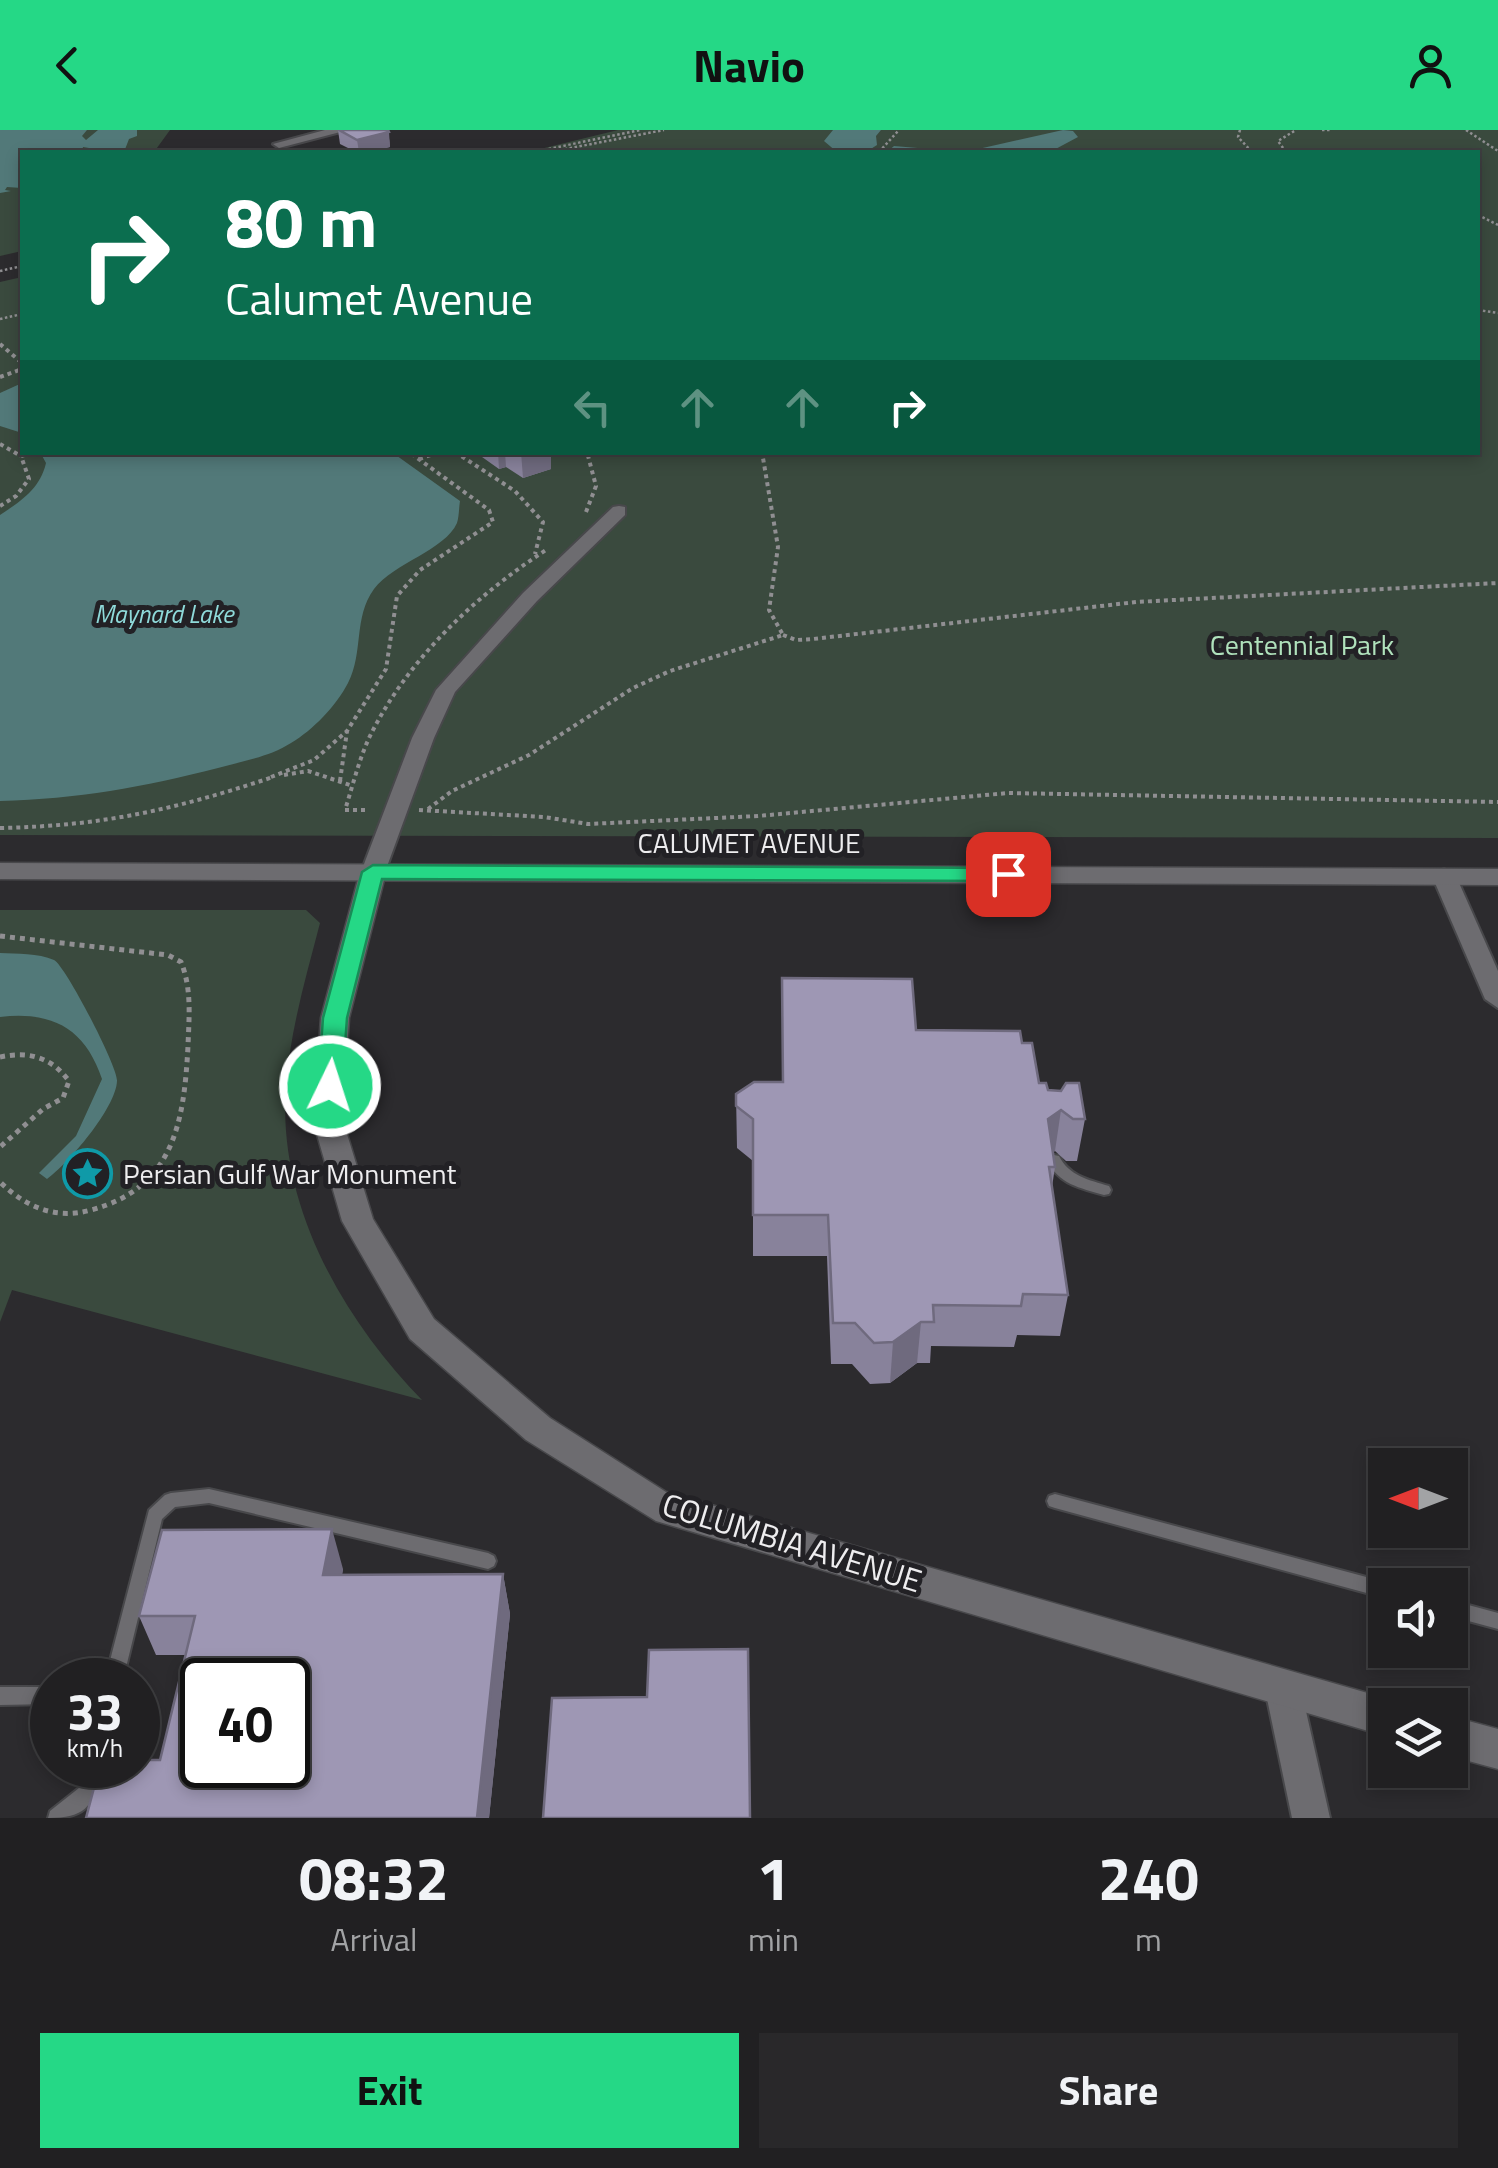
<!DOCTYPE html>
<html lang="en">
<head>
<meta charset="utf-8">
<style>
	body { margin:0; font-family:"Titillium Web",sans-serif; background:#29282a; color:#f1f3f6; height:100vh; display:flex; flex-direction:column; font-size:38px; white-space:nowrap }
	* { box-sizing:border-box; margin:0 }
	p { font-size:32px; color:#a2a3a5 }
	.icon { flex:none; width:55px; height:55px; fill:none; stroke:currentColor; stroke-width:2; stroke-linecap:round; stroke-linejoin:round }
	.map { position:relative; height:1688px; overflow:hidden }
	.sheet { display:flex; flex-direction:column; background:#212022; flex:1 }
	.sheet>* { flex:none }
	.hud { position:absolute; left:20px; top:20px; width:1460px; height:305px; border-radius:0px; box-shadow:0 5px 15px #0003,0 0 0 2px #3e3e40; background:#0b6e4f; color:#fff; overflow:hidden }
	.needle { width:65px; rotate:270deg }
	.buttons { position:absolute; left:1368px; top:1318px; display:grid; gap:20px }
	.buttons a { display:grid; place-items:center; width:100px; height:100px; border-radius:0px; background:#212022; box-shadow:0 5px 15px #0003,0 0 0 2px #3e3e40; font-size:50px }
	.speed { position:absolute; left:30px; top:1528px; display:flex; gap:20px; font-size:50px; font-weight:700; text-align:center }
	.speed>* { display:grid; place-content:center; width:130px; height:130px; border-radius:50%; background:#212022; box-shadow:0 5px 15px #0003,0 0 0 2px #3e3e40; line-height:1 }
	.speed small { font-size:25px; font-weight:400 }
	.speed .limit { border:5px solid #111; border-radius:15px; background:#fff; color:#111 }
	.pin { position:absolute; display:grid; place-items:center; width:85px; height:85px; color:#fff; margin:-42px; border-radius:20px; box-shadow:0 5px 15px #0006 }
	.me { position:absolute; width:110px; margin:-55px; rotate:4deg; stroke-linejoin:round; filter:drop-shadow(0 0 8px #0008) }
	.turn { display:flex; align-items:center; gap:35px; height:210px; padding:0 40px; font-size:45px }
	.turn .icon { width:130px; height:130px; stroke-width:2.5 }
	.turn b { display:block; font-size:70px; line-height:85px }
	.lanes { display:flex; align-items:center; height:95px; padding:0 40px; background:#0003; justify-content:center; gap:50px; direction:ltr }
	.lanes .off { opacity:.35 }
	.eta { display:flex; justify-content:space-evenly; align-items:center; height:170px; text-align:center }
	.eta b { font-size:60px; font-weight:700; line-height:70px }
	.cta { display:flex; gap:20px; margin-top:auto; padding:20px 40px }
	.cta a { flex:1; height:115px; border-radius:0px; background:#25d886; color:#111; font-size:40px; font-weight:700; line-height:115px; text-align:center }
	.cta a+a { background:#29282a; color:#f1f3f6 }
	header { display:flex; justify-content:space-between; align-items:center; height:130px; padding:0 40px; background:#25d886; color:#111; font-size:45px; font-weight:700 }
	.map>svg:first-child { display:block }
</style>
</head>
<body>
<header><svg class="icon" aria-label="back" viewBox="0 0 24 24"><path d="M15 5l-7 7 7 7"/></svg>Navio<svg class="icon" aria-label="person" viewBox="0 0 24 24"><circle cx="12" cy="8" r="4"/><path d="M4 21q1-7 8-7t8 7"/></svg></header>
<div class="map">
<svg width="1498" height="1688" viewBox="0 0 1498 1688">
	<rect width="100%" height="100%" fill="#2c2b2e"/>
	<g fill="#3a4a3e">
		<polygon points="0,0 170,0 154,22 22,22 22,121 0,126"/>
		<polygon points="618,0 1498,0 1498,708 0,705 0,152 22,147 22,322 1478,322 1478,22 528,22"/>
		<path d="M0,780H306L320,793C306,847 290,901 286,957C277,1075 343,1189 422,1270L12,1160L0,1192Z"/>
	</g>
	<g fill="#527979">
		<polygon points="0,0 87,0 82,6 86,10 98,0 137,0 137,6 129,9 124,22 90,22 101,20 83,17 82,22 22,22 22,58 7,57 5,60 11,61 0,63"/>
		<polygon points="833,0 881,0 876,6 877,15 866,22 837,22 824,11"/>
		<polygon points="1063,0 1073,1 1078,7 1050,22 887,22 894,16 965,22"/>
		<polygon points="22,253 22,303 0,296 0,263"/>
		<path d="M40,322L393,323L460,371C459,377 459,387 457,393C445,420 394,433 374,459C353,488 364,522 348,553C336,576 313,600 291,613C269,627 243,631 218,638C143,657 78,669 0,671V385C21,371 40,359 46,333Z"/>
		<path d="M0,823C17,824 38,823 54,830C65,835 118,937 117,951C116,978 68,1034 47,1049L39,1043L76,1006L102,949C85,898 52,881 0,887Z"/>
	</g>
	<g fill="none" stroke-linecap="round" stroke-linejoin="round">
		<defs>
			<g id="service">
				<path d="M1054,1025L1059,1026C1069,1046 1089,1050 1109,1056L1111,1060L1109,1064L1104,1065C1080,1058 1058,1054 1047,1030L1049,1026Z"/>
				<polygon points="209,1359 488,1423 494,1426 496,1431 494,1436 488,1439 209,1373 175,1377 162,1389 123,1550 105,1550 149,1380 165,1365 171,1363"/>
				<polygon points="1055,1364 1385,1452 1391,1455 1385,1455 1385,1468 1055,1378 1049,1376 1047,1371 1049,1366"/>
				<polygon points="1450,1470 1498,1483 1498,1499 1450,1486"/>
				<polygon points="0,1557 52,1557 52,1574 0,1575"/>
				<path d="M84,1635H102C94,1673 90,1688 48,1688L50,1681L79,1658Z"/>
			</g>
			<g id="minor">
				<polygon points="325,0 348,0 279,18 273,14"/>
				<polygon points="619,376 625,377 625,385 537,471 455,562 434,608 385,742 373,749 365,747 361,742 412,608 436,560 523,463 613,377"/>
				<polygon points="1444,739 1456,746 1498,841 1498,878 1485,869 1432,746"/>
				<polygon points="1283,1542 1296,1547 1301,1559 1330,1688 1292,1688 1265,1559 1270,1547"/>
			</g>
			<g id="tertiary">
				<polygon points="373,734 386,742 349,888 343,991 373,1089 434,1189 550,1288 666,1362 1385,1568 1400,1575 1385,1575 1385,1606 656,1391 526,1310 410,1209 342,1091 313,991 321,888 360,742"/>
				<polygon points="1450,1586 1498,1599 1498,1639 1450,1626"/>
			</g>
			<polygon id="secondary" points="0,733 1498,739 1498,755 0,749"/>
		</defs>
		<use href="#service" stroke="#48484b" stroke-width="4"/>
		<use href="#minor" stroke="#48484b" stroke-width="4"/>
		<use href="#tertiary" stroke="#48484b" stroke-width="3"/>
		<use href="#secondary" stroke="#48484b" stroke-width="3"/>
		<g stroke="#908f92" stroke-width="2.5" stroke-dasharray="2.5 2.5" stroke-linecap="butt">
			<polyline points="1240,0 1238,7 1252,22"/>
			<polyline points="1322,0 1332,0"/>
			<polyline points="1466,0 1498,21"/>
			<polyline points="534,22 640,0"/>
			<polyline points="550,22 664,0"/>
			<polyline points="879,22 899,0"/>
			<polyline points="1286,22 1278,11 1296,0"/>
			<polyline points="1478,85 1498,95"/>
			<polyline points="0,141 22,136"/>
			<polyline points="1478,180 1498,183"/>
			<polyline points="0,189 22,184"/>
		</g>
		<g stroke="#908f92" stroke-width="4" stroke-dasharray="4 4" stroke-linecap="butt">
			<polyline points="0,214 22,233"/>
			<polyline points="0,247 22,239"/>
			<polyline points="0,314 21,326"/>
			<polyline points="455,322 515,361 543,392 535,424"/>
			<polyline points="419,329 431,325 427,322"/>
			<polyline points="0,376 16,366 29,349 21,326 34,322"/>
			<polyline points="586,382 596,356 587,322"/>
			<polyline points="783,505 796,510 813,509 1136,472 1498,453"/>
			<polyline points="284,645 308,641 353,656"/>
			<polyline points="271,647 314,630 347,601 386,539 397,466 420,440 493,392 489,380 409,322"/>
			<polyline points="340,651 347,601"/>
			<polyline points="428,679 452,661 529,625 633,558 670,541 783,505 769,480 778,417 762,322"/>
			<path d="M365,680H345C353,655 359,629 370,606C408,529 475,466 546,420"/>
			<polyline points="419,680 544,687 588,694 758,686 1008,663 1498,672"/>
			<path d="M0,698C103,696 177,679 273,647"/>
		</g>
		<g stroke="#908f92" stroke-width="5" stroke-dasharray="5 5" stroke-linecap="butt">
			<path d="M0,806L168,825L181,832C192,859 189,887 188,916C184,992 174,1058 91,1080C55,1090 26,1077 0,1052"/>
			<path d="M0,927C29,921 51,927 69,951L63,968L43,979L0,1017"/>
		</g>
		<use href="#service" fill="#6d6c70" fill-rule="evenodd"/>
		<use href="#minor" fill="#6d6c70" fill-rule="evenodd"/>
		<use href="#tertiary" fill="#6d6c70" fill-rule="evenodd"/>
		<use href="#secondary" fill="#6d6c70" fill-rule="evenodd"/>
	</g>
	<g fill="#88829b">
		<polygon points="338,0 388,0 390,17 367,22 356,22 340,14"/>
		<polygon points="475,322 551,322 551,339 523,348 506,337 499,339"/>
		<polygon points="782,848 916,900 1022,913 1039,953 1085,989 1077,1031 1066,1031 1055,1021 1053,1022 1055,1037 1052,1057 1068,1165 1060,1206 1017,1205 1014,1217 931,1216 930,1233 917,1233 890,1253 870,1254 852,1234 831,1234 827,1126 753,1126 753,1031 737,1018 736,964 782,952"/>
		<polygon points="343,1439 342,1445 503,1444 510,1484 489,1688 86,1688 160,1630 186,1525 156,1525 139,1486"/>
	</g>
	<g fill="#6f6a7e">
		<polygon points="389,2 390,17 367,22 359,22 357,10"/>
		<polygon points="498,322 505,322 506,337 499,339"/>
		<polygon points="521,322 551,322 551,339 523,348"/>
		<polygon points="1061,980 1055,1021 1042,1030 1048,989"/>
		<polygon points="921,1192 917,1233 890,1253 893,1212"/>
		<polygon points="332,1399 343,1439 335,1484 323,1445"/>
		<polygon points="503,1444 510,1484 489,1688 477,1688"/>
	</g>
	<g fill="#9e97b4" stroke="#6f6a7e" stroke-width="2.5" fill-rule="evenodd">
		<polygon points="339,0 388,0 389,2 357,10"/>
		<polygon points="782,848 912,849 916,900 1020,901 1022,913 1032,913 1039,953 1046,953 1048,960 1061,961 1066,953 1079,953 1085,989 1073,989 1061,980 1048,989 1055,1037 1049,1037 1068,1165 1023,1164 1021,1176 933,1175 934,1192 921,1192 893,1212 874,1213 855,1193 833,1193 828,1085 753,1085 753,989 736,976 736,964 754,952 783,952"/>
		<path d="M332,1399L323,1445L503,1444L477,1688H86L100,1635H138V1630H160L195,1486H139L162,1400ZM202,1550H288V1635H202Z"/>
		<polygon points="748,1519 750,1688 543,1688 552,1568 647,1567 649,1520"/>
	</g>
	<polygon fill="#25d886" stroke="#188c57" stroke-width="2.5" points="373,735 1008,738 1018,744 1008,751 382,749 347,888 342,956 330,965 318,956 323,888 362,742"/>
	<defs>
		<symbol id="sight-ring" viewBox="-11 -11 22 22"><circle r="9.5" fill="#222125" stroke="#0f9aa8" stroke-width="1.5"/><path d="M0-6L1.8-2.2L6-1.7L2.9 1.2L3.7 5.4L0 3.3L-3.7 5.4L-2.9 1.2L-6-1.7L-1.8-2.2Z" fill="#0f9aa8"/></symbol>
	</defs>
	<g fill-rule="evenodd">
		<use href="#sight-ring" x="60" y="1016" width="55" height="55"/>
	</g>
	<g text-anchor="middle" stroke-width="10" stroke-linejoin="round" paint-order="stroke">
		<g font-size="25" font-style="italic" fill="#8fdada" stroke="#222125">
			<text x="164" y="493">Maynard Lake</text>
		</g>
		<g font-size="28" fill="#b0e2bc" stroke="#222125">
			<text x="1302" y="525">Centennial Park</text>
		</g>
		<g font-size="28" fill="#eeedef" stroke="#222125">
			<text x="749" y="723">CALUMET AVENUE</text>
		</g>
		<g font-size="28" fill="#eeedef" stroke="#222125" text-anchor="start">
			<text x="123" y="1054">Persian Gulf War Monument</text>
		</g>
		<g font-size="32" fill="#eeedef" stroke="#222125">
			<text transform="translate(792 1413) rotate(17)" y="11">COLUMBIA AVENUE</text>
		</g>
	</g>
</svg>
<div class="buttons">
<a><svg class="needle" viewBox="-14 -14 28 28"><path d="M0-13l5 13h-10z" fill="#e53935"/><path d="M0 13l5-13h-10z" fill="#a2a3a5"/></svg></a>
<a><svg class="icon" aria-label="sound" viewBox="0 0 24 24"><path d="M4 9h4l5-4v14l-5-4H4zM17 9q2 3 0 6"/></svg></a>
<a><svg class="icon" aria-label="layers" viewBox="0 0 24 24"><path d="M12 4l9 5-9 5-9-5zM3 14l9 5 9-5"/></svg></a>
</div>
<div class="speed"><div>33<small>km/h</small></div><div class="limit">40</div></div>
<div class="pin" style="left:1008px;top:744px;background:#d93025"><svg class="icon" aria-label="arrive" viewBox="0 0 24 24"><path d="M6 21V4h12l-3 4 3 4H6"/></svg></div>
<svg class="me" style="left:330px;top:956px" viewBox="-20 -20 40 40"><circle r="17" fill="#25d886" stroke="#fff" stroke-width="3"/><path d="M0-11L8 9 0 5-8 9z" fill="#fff"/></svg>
<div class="hud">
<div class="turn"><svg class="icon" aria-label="right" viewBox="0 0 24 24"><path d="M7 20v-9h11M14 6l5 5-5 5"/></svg><div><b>80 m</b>Calumet Avenue</div></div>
<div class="lanes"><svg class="icon off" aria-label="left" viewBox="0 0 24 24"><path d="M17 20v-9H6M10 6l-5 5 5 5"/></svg><svg class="icon off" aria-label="ahead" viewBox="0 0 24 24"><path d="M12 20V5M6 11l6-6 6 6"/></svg><svg class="icon off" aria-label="ahead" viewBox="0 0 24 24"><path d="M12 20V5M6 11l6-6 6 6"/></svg><svg class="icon" aria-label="right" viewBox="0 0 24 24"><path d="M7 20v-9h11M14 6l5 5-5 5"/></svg></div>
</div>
</div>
<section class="sheet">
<div class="eta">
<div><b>08:32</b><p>Arrival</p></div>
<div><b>1</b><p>min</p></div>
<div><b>240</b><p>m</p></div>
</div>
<div class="cta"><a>Exit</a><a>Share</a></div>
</section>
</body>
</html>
